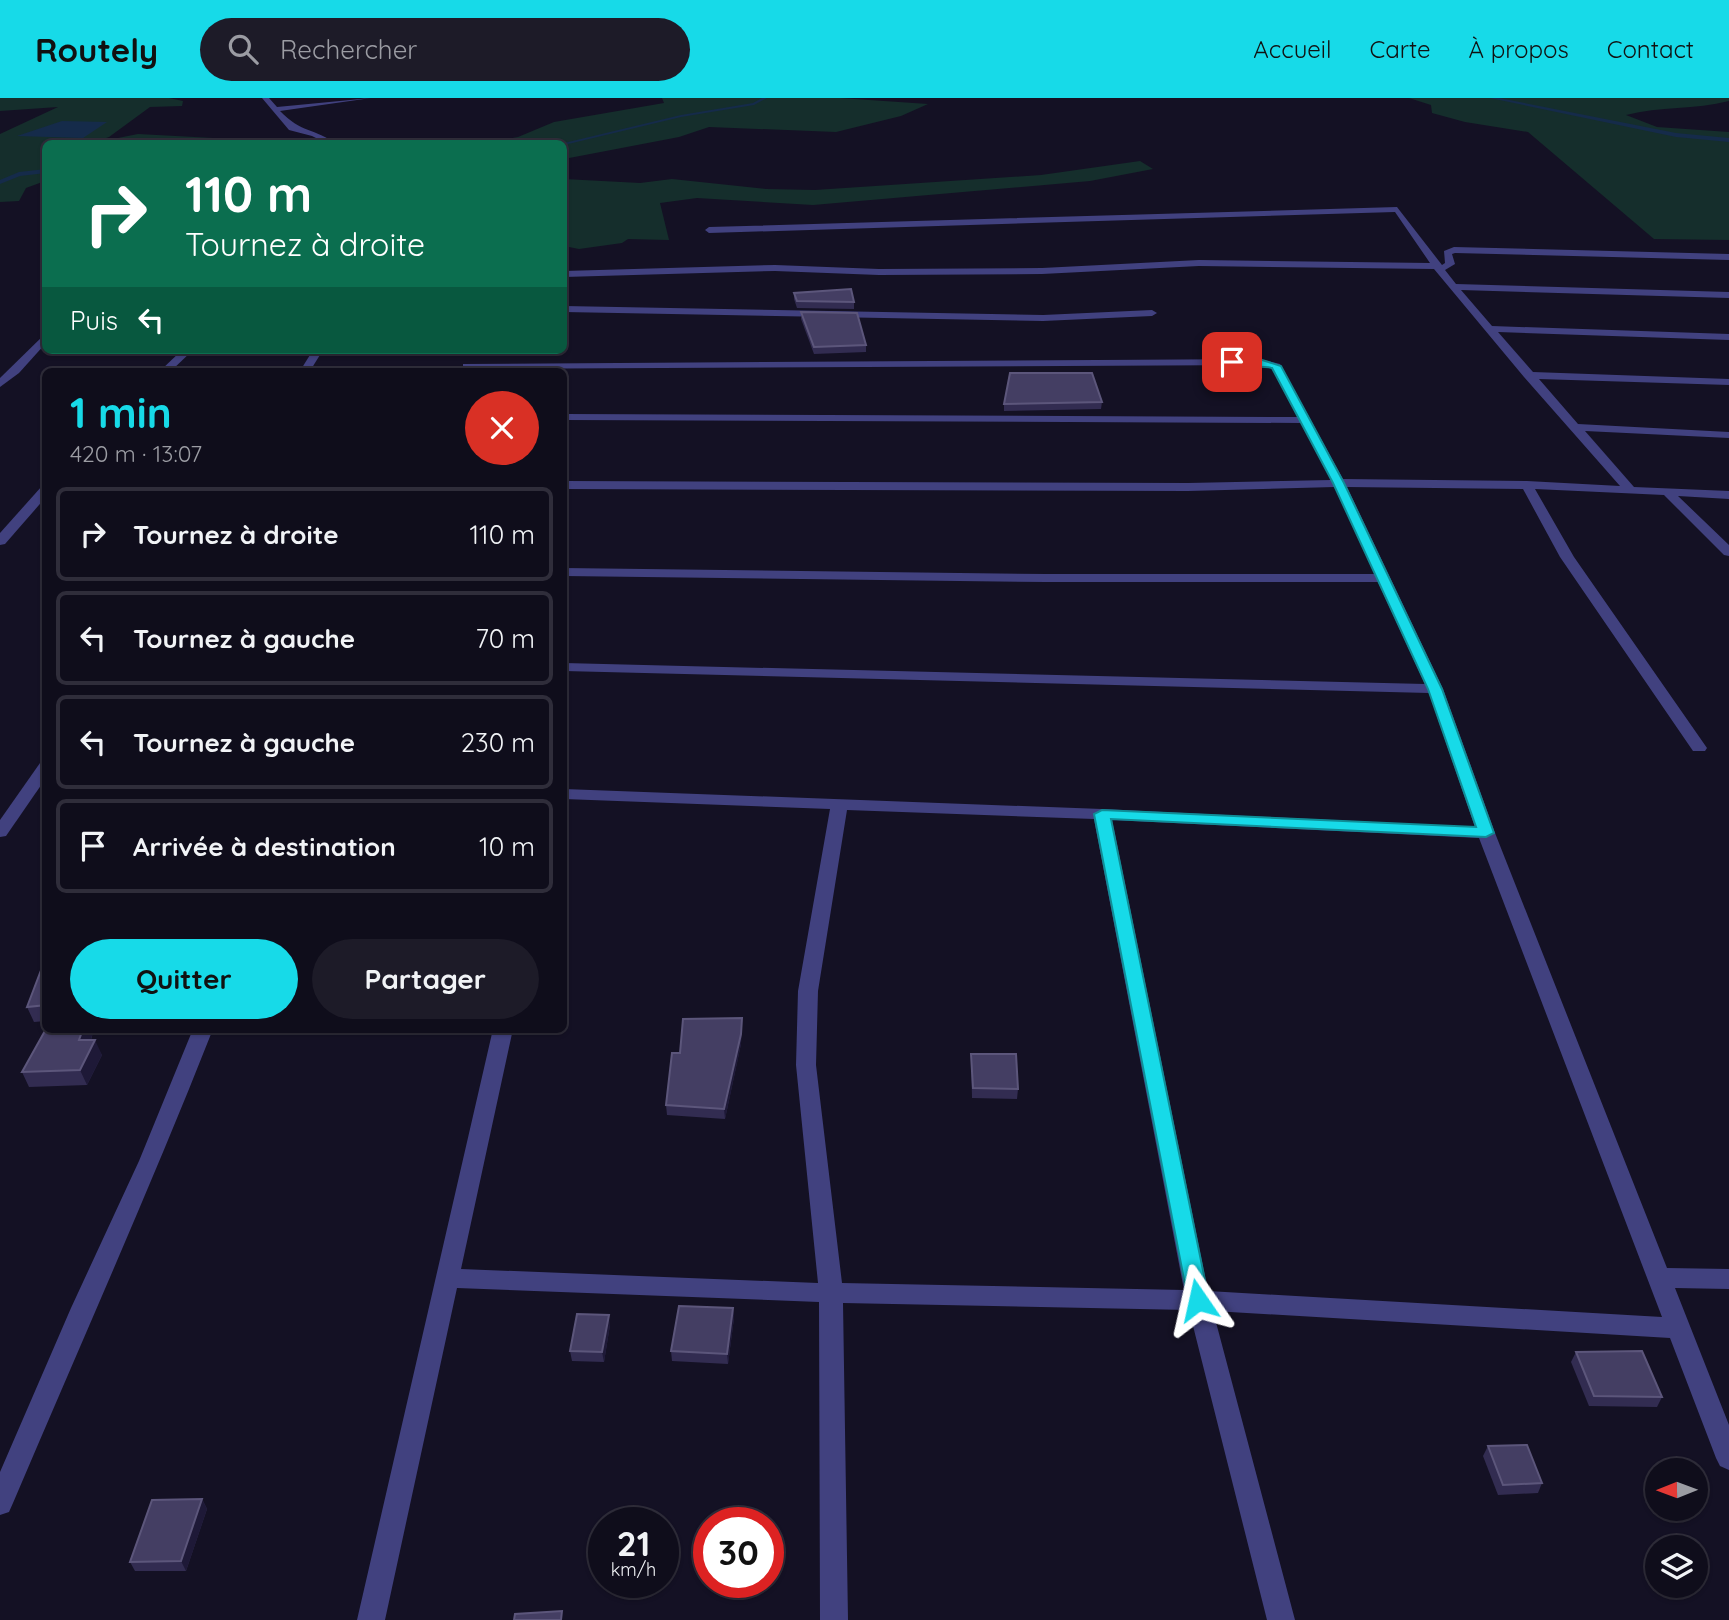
<!DOCTYPE html>
<html lang="fr">
<head>
<meta charset="utf-8">
<style>
	body { margin:0; font-family:Quicksand,sans-serif; background:#1d1b28; color:#f1f3f6; height:100vh; display:flex; flex-direction:column; font-size:26px; white-space:nowrap }
	* { box-sizing:border-box; margin:0 }
	p { font-size:23px; color:#9b9ca3 }
	.icon { flex:none; width:38px; height:38px; fill:none; stroke:currentColor; stroke-width:2; stroke-linecap:round; stroke-linejoin:round }
	.map { position:relative; flex:1; overflow:hidden }
	.panel { position:absolute; left:42px; top:270px; width:525px; height:665px; display:flex; flex-direction:column; background:#0f0d1b; border-radius:10px; box-shadow:0 2px 5px #0004,0 0 0 2px #2f2d3a }
	.panel>* { flex:none }
	.top-card { position:absolute; left:42px; top:42px; width:525px; height:214px; border-radius:10px; box-shadow:0 2px 5px #0004,0 0 0 2px #2f2d3a; background:#0b6e4f; color:#fff; overflow:hidden }
	.needle { width:46px; rotate:269deg }
	.fabs { position:absolute; left:1645px; top:1360px; display:grid; gap:14px }
	.fabs a { display:grid; place-items:center; width:63px; height:63px; border-radius:50%; background:#0f0d1b; box-shadow:0 2px 5px #0004,0 0 0 2px #2f2d3a; font-size:35px }
	.speed { position:absolute; left:588px; top:1409px; display:flex; gap:14px; font-size:35px; font-weight:700; text-align:center }
	.speed>* { display:grid; place-content:center; width:91px; height:91px; border-radius:50%; background:#0f0d1b; box-shadow:0 2px 5px #0004,0 0 0 2px #2f2d3a; line-height:1 }
	.speed small { font-size:18px; font-weight:400 }
	.speed .limit { border:10px solid #d22; background:#fff; color:#111 }
	.pin { position:absolute; display:grid; place-items:center; width:60px; height:60px; color:#fff; margin:-30px; border-radius:14px; box-shadow:0 4px 10px #0006 }
	.me { position:absolute; width:77px; margin:-38px; rotate:349deg; stroke-linejoin:round; filter:drop-shadow(0 0 5px #0008) }
	.turn { display:flex; align-items:center; gap:24px; height:147px; padding:0 28px; font-size:32px }
	.turn .icon { width:91px; height:91px; stroke-width:2.5 }
	.turn b { display:block; font-size:49px; line-height:60px }
	.then { display:flex; align-items:center; height:66px; padding:0 28px; background:#0003; gap:14px; font-size:26px }
	.round { display:grid; place-items:center; flex:none; width:74px; height:74px; border-radius:37px; background:#1d1b28 }
	.overview { display:flex; align-items:center; justify-content:space-between; height:119px; padding:0 28px }
	h1 { font-size:42px; font-weight:700; line-height:52px; color:#17dae8 }
	.cta { display:flex; gap:14px; margin-top:auto; padding:14px 28px }
	.cta a { flex:1; height:80px; border-radius:42px; background:#17dae8; color:#111; font-size:28px; font-weight:700; line-height:80px; text-align:center }
	.cta a+a { background:#1d1b28; color:#f1f3f6 }
	ul { padding:0; list-style:none }
	li { display:flex; align-items:center; gap:21px; height:94px; margin:0 14px 10px; padding:0 14px; border:4px solid #2f2d3a; border-radius:10px }
	li div { flex:1 }
	li b { display:block; font-size:26px }
	li em { font-style:normal }
	header { display:flex; align-items:center; gap:42px; box-sizing:border-box; height:98px; padding:0 35px; background:#17dae8; color:#111 }
	header strong { font-size:33px }
	nav { display:flex; gap:38px; margin-inline-start:auto; font-size:24px }
	.search { width:490px; height:63px; background:#1d1b28; display:flex; align-items:center; gap:18px; box-sizing:border-box; padding:0 24px; border-radius:38px; color:#9b9ca3; font-size:26px }
	.map>svg:first-child { display:block }
</style>
</head>
<body>
<header>
<strong>Routely</strong>
<div class="search"><svg class="icon" aria-label="search" viewBox="0 0 24 24"><circle cx="10" cy="10" r="6"/><path d="M15 15l6 6"/></svg>Rechercher</div>
<nav><a>Accueil</a><a>Carte</a><a>À propos</a><a>Contact</a></nav>
</header>
<div class="map">
<svg width="1729" height="1522" viewBox="0 0 1729 1522">
	<rect width="100%" height="100%" fill="#141124"/>
	<g fill="#152e2c">
		<polygon points="0,0 169,0 183,3 182,8 150,9 109,39 92,45 46,46 45,83 26,90 19,103 0,104 0,36 58,9 0,13"/>
		<polygon points="662,0 840,0 928,6 901,18 836,34 709,29 679,39 564,61 564,46 479,46 518,39 554,24 664,5"/>
		<path d="M1409,0H1729V3C1695,12 1660,8 1626,17L1657,29L1729,34V142L1654,141L1528,34L1465,24L1432,15L1431,7Z"/>
		<polygon points="138,36 251,42 249,46 111,46 118,40"/>
		<polygon points="1140,63 1153,71 1090,83 813,107 697,100 660,105 669,142 628,141 622,145 579,151 564,148 564,81 640,85 672,81 766,91 815,92 1041,77"/>
	</g>
	<polygon fill="#152b4a" points="62,23 107,24 83,40 17,38"/>
	<g fill="none" stroke-linecap="round" stroke-linejoin="round">
		<g fill="#152b4a" fill-rule="evenodd">
			<polygon points="762,0 767,0 754,7 681,19 564,47 564,46 560,46 681,17 753,5"/>
			<polygon points="1490,0 1499,0 1676,35 1729,40 1729,44 1676,39"/>
			<polygon points="46,71 46,75 20,78 0,86 0,82 19,74"/>
		</g>
		<g fill="#41417f" fill-rule="evenodd">
			<path d="M262,0H269L277,9L371,0L280,13C301,35 314,30 337,46H328L312,38L289,32Z"/>
			<path d="M1397,109L1442,167L1445,165L1444,153L1454,149L1729,156V162L1455,155L1452,156L1455,166L1445,172L1456,186L1729,194V200L1461,192L1492,228L1729,236V242L1498,234L1533,274L1729,281V287L1539,281L1578,326L1729,334V340L1585,333L1634,389L1729,393V401L1678,398L1729,447V458L1724,457L1664,397L1535,391L1574,459L1707,650L1705,653H1693L1560,459L1523,391L1347,389L1443,591L1495,735L1667,1170L1729,1171V1191L1675,1190L1729,1327V1372L1720,1368L1716,1360L1670,1240L1213,1213L1295,1522H1267L1189,1212L843,1205L848,1522H820L819,1204L457,1190L385,1522H357L493,931H513L461,1171L818,1185L796,967L798,893L830,711L564,701V691L1102,711L1475,729L1429,595L564,573V565L1425,586L1378,484H1046L564,478V470L1046,476H1375L1335,389L1188,393L564,391V383L1188,385L1331,382L1301,325L564,322V316L1298,319L1272,270L1259,267L467,271L463,270V266L1259,261L1280,266L1343,381L1527,383L1620,388L1524,279L1434,171L1199,168L1042,176L879,177L775,173L564,179V173L775,167L879,171L1042,170L1199,162L1430,165L1395,114L709,135L705,132L709,129ZM847,712L1094,721L1184,1192L842,1185L816,967L818,893ZM1112,722L1479,740L1662,1219L1208,1193Z"/>
			<polygon points="564,208 1043,217 1152,212 1157,215 1152,218 1043,223 564,214"/>
			<polygon points="46,235 46,245 19,275 0,289 0,280"/>
			<polygon points="182,252 193,252 171,273 160,273"/>
			<polygon points="313,252 323,252 310,273 300,273"/>
			<polygon points="46,387 46,399 5,446 0,447 0,435 42,388"/>
			<polygon points="46,663 46,680 6,738 0,739 0,722 40,665"/>
			<path d="M193,931H213C150,1091 80,1247 13,1405L9,1414L0,1417V1374L71,1210L139,1063Z"/>
		</g>
	</g>
	<g fill="#322c51">
		<polygon points="794,195 854,204 854,211 797,210 794,201"/>
		<polygon points="801,214 866,247 866,254 814,256 801,221"/>
		<polygon points="1102,304 1101,311 1004,313 1004,306"/>
		<polygon points="46,866 46,923 34,924 27,909"/>
		<polygon points="742,920 741,946 725,1021 667,1017 666,1007 680,955"/>
		<polygon points="46,931 94,931 91,942 102,957 87,987 29,989 22,974"/>
		<polygon points="971,956 1018,991 1017,1001 972,1000"/>
		<polygon points="733,1210 734,1220 728,1266 672,1263 671,1253"/>
		<polygon points="610,1227 604,1264 572,1263 570,1253"/>
		<polygon points="1576,1254 1662,1299 1657,1309 1589,1308 1571,1264"/>
		<polygon points="1488,1348 1542,1385 1538,1395 1498,1397 1483,1358"/>
		<polygon points="202,1401 207,1411 186,1473 135,1473 130,1464"/>
	</g>
	<g fill="#1e1937">
		<polygon points="742,920 741,946 725,1021 724,1011"/>
		<polygon points="83,931 94,931 86,957 79,942"/>
		<polygon points="95,942 102,957 87,987 80,972"/>
		<polygon points="733,1210 734,1220 728,1266 727,1256"/>
		<polygon points="609,1217 610,1227 604,1264 602,1254"/>
		<polygon points="202,1401 207,1411 186,1473 181,1463"/>
	</g>
	<g fill="#443e63" stroke="#5c567b" stroke-width="2">
		<polygon points="851,191 854,204 797,203 794,195"/>
		<polygon points="801,214 857,215 866,247 814,249"/>
		<polygon points="1010,275 1092,275 1102,304 1004,306"/>
		<polygon points="46,866 46,907 27,909 43,867"/>
		<polygon points="742,920 741,936 724,1011 666,1007 672,955 680,955 683,921"/>
		<polygon points="46,931 83,931 79,942 95,942 80,972 22,974"/>
		<polygon points="971,956 1016,956 1018,991 973,990"/>
		<polygon points="679,1208 733,1210 727,1256 671,1253"/>
		<polygon points="577,1216 609,1217 602,1254 570,1253"/>
		<polygon points="1642,1253 1662,1299 1594,1298 1576,1254"/>
		<polygon points="1527,1347 1542,1385 1503,1387 1488,1348"/>
		<polygon points="202,1401 181,1463 130,1464 152,1402"/>
		<polygon points="562,1513 561,1522 514,1522 515,1516"/>
	</g>
	<path fill="#17dae8" stroke="#0f8e97" stroke-width="2" d="M1259,261L1281,268L1344,385L1442,591L1494,735L1486,739L1111,721L1209,1202L1206,1208L1198,1211L1191,1208L1188,1202L1094,716L1102,712L1476,729L1428,591L1333,385L1272,270C1258,267 1239,271 1227,264L1232,262Z"/>
</svg>
<div class="fabs">
<a><svg class="needle" viewBox="-14 -14 28 28"><path d="M0-13l5 13h-10z" fill="#e53935"/><path d="M0 13l5-13h-10z" fill="#9b9ca3"/></svg></a>
<a><svg class="icon" aria-label="layers" viewBox="0 0 24 24"><path d="M12 4l9 5-9 5-9-5zM3 14l9 5 9-5"/></svg></a>
</div>
<div class="speed"><div>21<small>km/h</small></div><div class="limit">30</div></div>
<div class="pin" style="left:1232px;top:264px;background:#d93025"><svg class="icon" aria-label="arrive" viewBox="0 0 24 24"><path d="M6 21V4h12l-3 4 3 4H6"/></svg></div>
<svg class="me" style="left:1198px;top:1202px" viewBox="-20 -20 40 40"><path d="M0-17L14 15 0 8-14 15z" fill="#17dae8" stroke="#fff" stroke-width="4"/></svg>
<div class="top-card">
<div class="turn"><svg class="icon" aria-label="right" viewBox="0 0 24 24"><path d="M7 20v-9h11M14 6l5 5-5 5"/></svg><div><b>110 m</b>Tournez à droite</div></div>
<div class="then">Puis<svg class="icon" aria-label="left" viewBox="0 0 24 24"><path d="M17 20v-9H6M10 6l-5 5 5 5"/></svg></div>
</div>
<section class="panel">
<div class="overview"><div><h1>1 min</h1><p>420 m · 13:07</p></div><a class="round" style="background:#d93025;color:#fff"><svg class="icon" aria-label="close" viewBox="0 0 24 24"><path d="M6 6l12 12M18 6L6 18"/></svg></a></div>
<ul>
<li><svg class="icon" aria-label="right" viewBox="0 0 24 24"><path d="M7 20v-9h11M14 6l5 5-5 5"/></svg><div><b>Tournez à droite</b></div><em>110 m</em></li>
<li><svg class="icon" aria-label="left" viewBox="0 0 24 24"><path d="M17 20v-9H6M10 6l-5 5 5 5"/></svg><div><b>Tournez à gauche</b></div><em>70 m</em></li>
<li><svg class="icon" aria-label="left" viewBox="0 0 24 24"><path d="M17 20v-9H6M10 6l-5 5 5 5"/></svg><div><b>Tournez à gauche</b></div><em>230 m</em></li>
<li><svg class="icon" aria-label="arrive" viewBox="0 0 24 24"><path d="M6 21V4h12l-3 4 3 4H6"/></svg><div><b>Arrivée à destination</b></div><em>10 m</em></li>
</ul>
<div class="cta"><a>Quitter</a><a>Partager</a></div>
</section>
</div>
</body>
</html>
